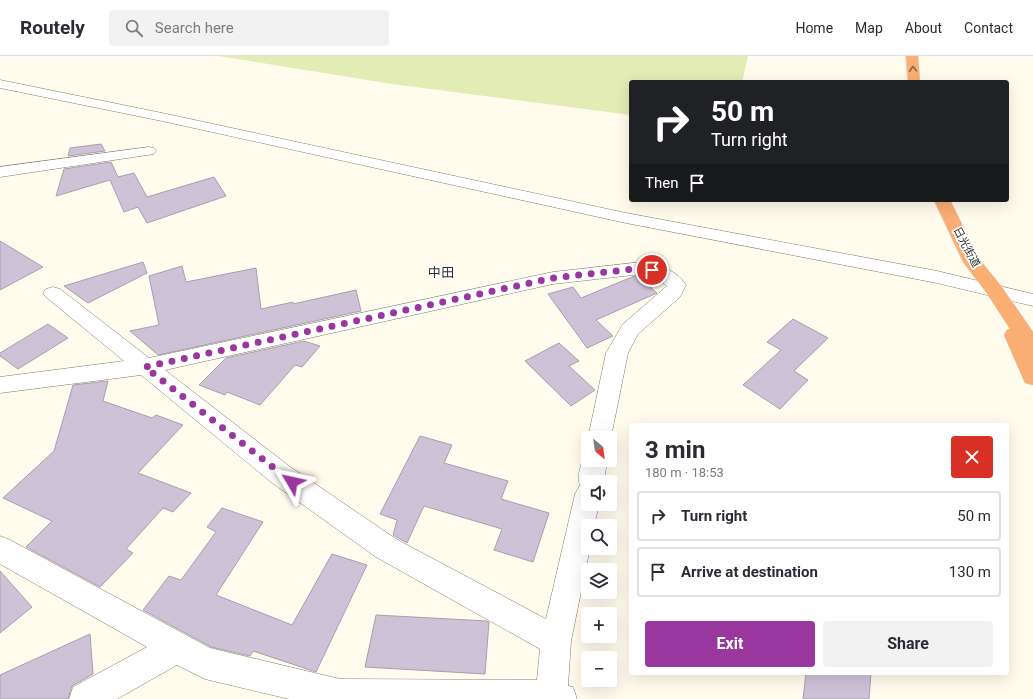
<!DOCTYPE html>
<html lang="en">
<head>
<meta charset="utf-8">
<style>
	body { margin:0; font-family:Roboto,"Noto Sans JP",sans-serif; background:#f2f2f3; color:#2b2b33; height:100vh; display:flex; flex-direction:column; font-size:15px; white-space:nowrap }
	* { box-sizing:border-box; margin:0 }
	p { font-size:13px; color:#7c7c81 }
	.icon { flex:none; width:22px; height:22px; fill:none; stroke:currentColor; stroke-width:2; stroke-linecap:round; stroke-linejoin:round }
	.map { position:relative; flex:1; overflow:hidden }
	.details { position:absolute; left:629px; top:367px; width:380px; height:252px; display:flex; flex-direction:column; background:#fff; border-radius:4px; box-shadow:0 4px 16px #0002 }
	.details>* { flex:none }
	.guide { position:absolute; left:629px; top:24px; width:380px; height:122px; border-radius:4px; box-shadow:0 4px 16px #0002; background:#202124; color:#fff; overflow:hidden }
	.needle { width:26px; rotate:151deg }
	.buttons { position:absolute; left:581px; top:375px; display:grid; gap:8px }
	.buttons a { display:grid; place-items:center; width:36px; height:36px; border-radius:4px; background:#fff; box-shadow:0 4px 16px #0002; font-size:20px }
	.pin { position:absolute; display:grid; place-items:center; width:34px; height:34px; color:#fff; margin:-17px; border:2px solid #fff; border-radius:50%; box-shadow:0 1px 4px #0007 }
	.me { position:absolute; width:44px; margin:-22px; rotate:306deg; stroke-linejoin:round; filter:drop-shadow(0 0 3px #0008) }
	.turn { display:flex; align-items:center; gap:14px; height:84px; padding:0 16px; font-size:18px }
	.turn .icon { width:52px; height:52px; stroke-width:2.5 }
	.turn b { display:block; font-size:28px; line-height:34px }
	.then { display:flex; align-items:center; height:38px; padding:0 16px; background:#0003; gap:8px; font-size:15px }
	.round { display:grid; place-items:center; flex:none; width:42px; height:42px; border-radius:4px; background:#f2f2f3 }
	.summary { display:flex; align-items:center; justify-content:space-between; height:68px; padding:0 16px }
	h1 { font-size:24px; font-weight:700; line-height:30px }
	.primary-button { display:flex; gap:8px; margin-top:auto; padding:8px 16px }
	.primary-button a { flex:1; height:46px; border-radius:4px; background:#99379e; color:#fff; font-size:16px; font-weight:700; line-height:46px; text-align:center }
	.primary-button a+a { background:#f2f2f3; color:#2b2b33 }
	ul { padding:0; list-style:none }
	li { display:flex; align-items:center; gap:12px; height:50px; margin:0 8px 6px; padding:0 8px; border:2px solid #e1e1e2; border-radius:4px }
	li div { flex:1 }
	li b { display:block; font-size:15px }
	li em { font-style:normal }
	header { display:flex; align-items:center; gap:24px; box-sizing:border-box; height:56px; padding:0 20px; background:#fff; border-bottom:1px solid #e1e1e2 }
	header strong { font-size:19px }
	nav { display:flex; gap:22px; margin-inline-start:auto; font-size:14px }
	.search { width:280px; height:36px; background:#f2f2f3; display:flex; align-items:center; gap:10px; box-sizing:border-box; padding:0 14px; border-radius:4px; color:#7c7c81; font-size:15px }
	.map>svg:first-child { display:block }
</style>
</head>
<body>
<header>
<strong>Routely</strong>
<div class="search"><svg class="icon" aria-label="search" viewBox="0 0 24 24"><circle cx="10" cy="10" r="6"/><path d="M15 15l6 6"/></svg>Search here</div>
<nav><a>Home</a><a>Map</a><a>About</a><a>Contact</a></nav>
</header>
<div class="map">
<svg width="1033" height="643" viewBox="0 0 1033 643">
	<rect width="100%" height="100%" fill="#fffcee"/>
	<polygon fill="#e3ecb4" points="218,0 748,0 742,26 631,26 631,59 392,28"/>
	<g fill="#cec2d7" stroke="#a99eb2">
		<polygon points="101,88 105,95 68,100 70,92"/>
		<polygon points="111,106 118,121 134,117 147,141 214,121 226,140 147,167 138,151 124,156 110,124 56,140 64,113"/>
		<polygon points="0,185 43,211 0,234"/>
		<polygon points="143,206 147,217 88,247 64,230"/>
		<polygon points="182,210 186,226 256,212 261,253 293,246 293,248 356,234 361,255 158,299 130,275 159,269 149,220"/>
		<polygon points="637,220 657,237 596,264 613,280 587,292 548,238 573,231 581,242 632,221"/>
		<polygon points="793,263 828,282 794,315 808,324 780,353 743,329 781,294 767,286"/>
		<polygon points="48,268 68,282 18,313 0,300 0,297"/>
		<polygon points="304,285 320,290 302,311 295,309 260,349 227,336 225,339 199,329 226,302"/>
		<polygon points="559,287 579,305 569,310 595,334 571,350 525,305"/>
		<polygon points="108,325 103,345 152,362 156,359 183,369 138,417 191,437 173,456 163,452 126,493 133,497 100,531 26,491 52,465 3,442 54,395 73,329"/>
		<polygon points="420,380 452,389 444,407 508,425 501,443 549,457 533,506 494,494 502,473 424,450 407,487 393,479 397,464 380,458"/>
		<polygon points="222,452 263,466 216,539 292,569 332,498 367,509 316,616 253,595 250,600 211,591 143,554 169,520 181,524 216,476 207,471"/>
		<polygon points="0,515 32,551 0,577"/>
		<polygon points="376,559 487,565 489,566 485,618 365,611"/>
		<polygon points="90,578 93,618 72,630 68,643 0,643 0,619"/>
		<polygon points="806,617 871,617 869,643 803,643"/>
	</g>
	<g fill="none" stroke-linecap="round" stroke-linejoin="round">
		<defs>
			<g id="minor">
				<polygon points="0,24 162,57 626,157 937,215 1033,238 1033,250 937,227 626,167 162,65 0,32"/>
				<polygon points="149,91 154,92 156,95 154,98 0,121 0,111"/>
				<path d="M642,206C659,210 676,213 686,229L680,241L638,278L628,297L610,386V382H588L606,297L623,268L667,230L656,221L642,218L553,228L165,314L289,410L396,483L546,563L575,438L580,429C576,422 582,401 588,396V404H607L604,426H588V448H599L594,470H588V492H590L571,585L568,630L573,631L577,643H289L205,623L177,609L117,643H69L73,631L147,591L0,508V480L10,484L210,592L340,623L537,624L540,593L376,501L271,426L141,319L0,337V321L124,305L46,241L43,237L46,233L53,231L60,233L149,302L553,216Z"/>
			</g>
			<g id="highway">
				<polygon points="906,0 918,0 920,26 908,26"/>
				<polygon points="934,144 950,144 980,204 1002,231 1033,276 1033,329 1025,327 1004,279 1007,274 1010,273 988,239 963,206"/>
			</g>
		</defs>
		<use href="#minor" stroke="#807c67" stroke-width="1"/>
		<use href="#highway" stroke="#dedddc" stroke-width="1"/>
		<use href="#minor" fill="#fff" fill-rule="evenodd"/>
		<use href="#highway" fill="#faae73" fill-rule="evenodd"/>
	</g>
	<defs><path id="oneway-chevron" d="M-2-3.5L2.5 0L-2 3.5" fill="none" stroke-width="1.6" stroke-linecap="round" stroke-linejoin="round"/></defs>
	<use stroke="#8a6748" href="#oneway-chevron" transform="translate(913 13) rotate(-93)"/>
	<g fill="none" stroke-linecap="round" stroke-linejoin="round">
		<polyline stroke="#99379e" stroke-width="7" stroke-dasharray="0 12.6" points="292,426 145,311 553,222 642,212 652,214"/>
	</g>
	<g text-anchor="middle" stroke-width="3.5" stroke-linejoin="round" paint-order="stroke">
		<g font-size="11" fill="#2f2d24" stroke="#fff">
			<text transform="translate(967 191) rotate(62)" y="4">日光街道</text>
		</g>
		<g font-size="13" fill="#2f2d24" stroke="#fff">
			<text x="441" y="221">中田</text>
		</g>
	</g>
</svg>
<div class="buttons">
<a><svg class="needle" viewBox="-14 -14 28 28"><path d="M0-13l5 13h-10z" fill="#e53935"/><path d="M0 13l5-13h-10z" fill="#7c7c81"/></svg></a>
<a><svg class="icon" aria-label="sound" viewBox="0 0 24 24"><path d="M4 9h4l5-4v14l-5-4H4zM17 9q2 3 0 6"/></svg></a>
<a><svg class="icon" aria-label="search" viewBox="0 0 24 24"><circle cx="10" cy="10" r="6"/><path d="M15 15l6 6"/></svg></a>
<a><svg class="icon" aria-label="layers" viewBox="0 0 24 24"><path d="M12 4l9 5-9 5-9-5zM3 14l9 5 9-5"/></svg></a>
<a>+</a>
<a>−</a>
</div>
<div class="pin" style="left:652px;top:214px;background:#d93025"><svg class="icon" aria-label="arrive" viewBox="0 0 24 24"><path d="M6 21V4h12l-3 4 3 4H6"/></svg></div>
<svg class="me" style="left:292px;top:426px" viewBox="-20 -20 40 40"><path d="M0-17L14 15 0 8-14 15z" fill="#99379e" stroke="#fff" stroke-width="4"/></svg>
<div class="guide">
<div class="turn"><svg class="icon" aria-label="right" viewBox="0 0 24 24"><path d="M7 20v-9h11M14 6l5 5-5 5"/></svg><div><b>50 m</b>Turn right</div></div>
<div class="then">Then<svg class="icon" aria-label="arrive" viewBox="0 0 24 24"><path d="M6 21V4h12l-3 4 3 4H6"/></svg></div>
</div>
<section class="details">
<div class="summary"><div><h1>3 min</h1><p>180 m · 18:53</p></div><a class="round" style="background:#d93025;color:#fff"><svg class="icon" aria-label="close" viewBox="0 0 24 24"><path d="M6 6l12 12M18 6L6 18"/></svg></a></div>
<ul>
<li><svg class="icon" aria-label="right" viewBox="0 0 24 24"><path d="M7 20v-9h11M14 6l5 5-5 5"/></svg><div><b>Turn right</b></div><em>50 m</em></li>
<li><svg class="icon" aria-label="arrive" viewBox="0 0 24 24"><path d="M6 21V4h12l-3 4 3 4H6"/></svg><div><b>Arrive at destination</b></div><em>130 m</em></li>
</ul>
<div class="primary-button"><a>Exit</a><a>Share</a></div>
</section>
</div>
</body>
</html>
